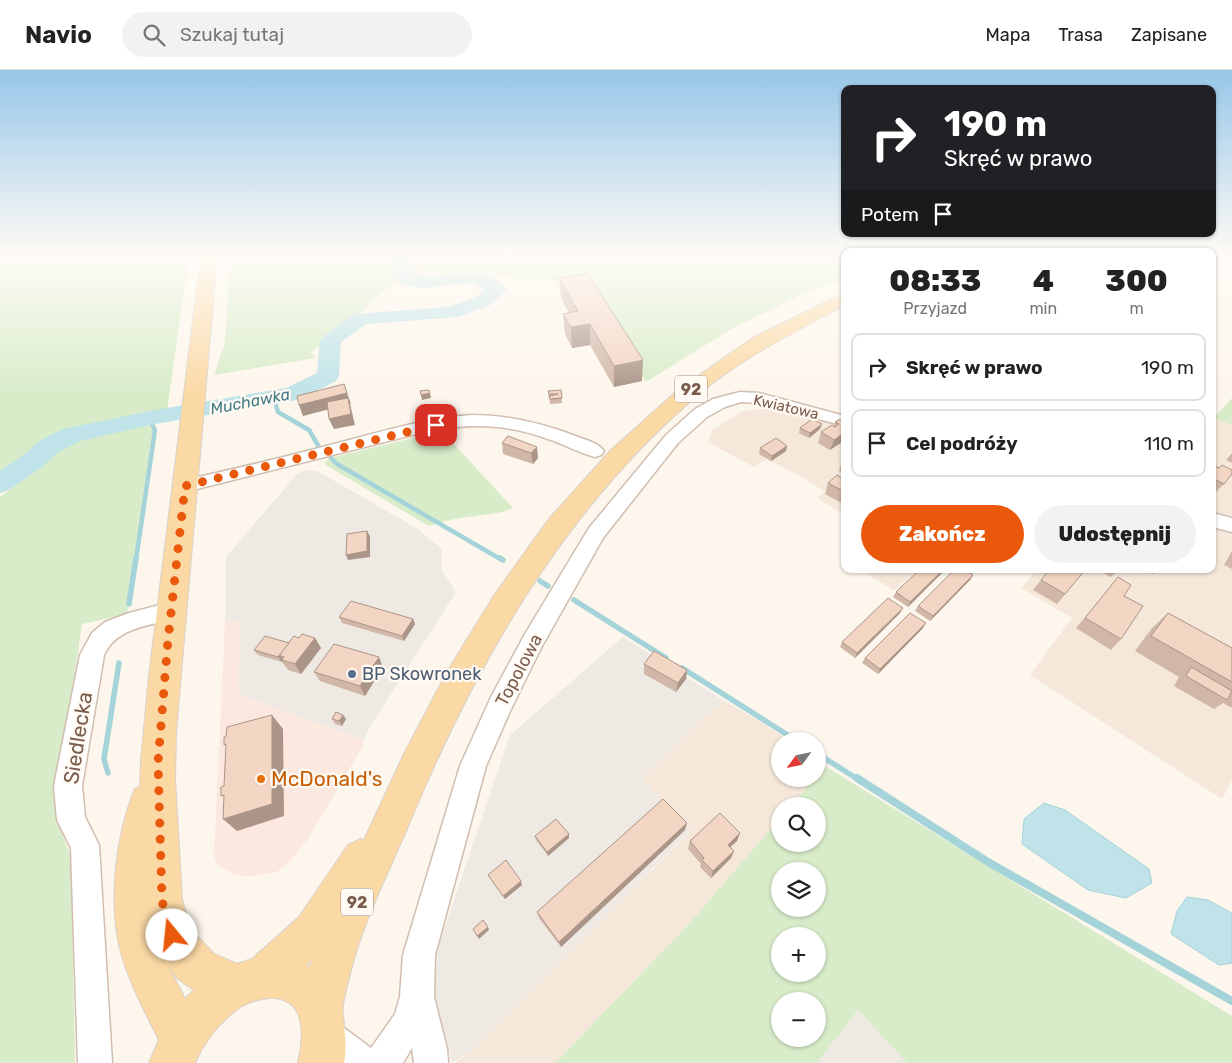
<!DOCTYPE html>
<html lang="pl">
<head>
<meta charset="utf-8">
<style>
	body { margin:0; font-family:Rubik,sans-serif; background:#f2f2f2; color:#222; height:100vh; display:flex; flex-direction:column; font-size:19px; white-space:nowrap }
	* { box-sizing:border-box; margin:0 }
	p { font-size:16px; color:#767676 }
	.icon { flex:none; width:28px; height:28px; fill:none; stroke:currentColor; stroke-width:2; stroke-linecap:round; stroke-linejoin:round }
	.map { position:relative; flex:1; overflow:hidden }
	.panel { position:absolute; left:841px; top:178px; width:375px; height:325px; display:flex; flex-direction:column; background:#fff; border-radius:10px; box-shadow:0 1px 4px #0004 }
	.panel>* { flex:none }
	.hud { position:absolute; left:841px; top:15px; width:375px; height:152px; border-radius:10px; box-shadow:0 1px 4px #0004; background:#202124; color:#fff; overflow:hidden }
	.needle { width:32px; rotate:237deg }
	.fabs { position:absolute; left:771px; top:662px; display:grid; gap:10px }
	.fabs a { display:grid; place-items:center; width:55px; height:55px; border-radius:50%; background:#fff; box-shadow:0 1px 4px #0004; font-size:25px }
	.pin { position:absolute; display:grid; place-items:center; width:42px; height:42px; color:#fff; margin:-21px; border-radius:10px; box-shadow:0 2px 8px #0006 }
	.me { position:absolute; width:55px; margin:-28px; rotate:343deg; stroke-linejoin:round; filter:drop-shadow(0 0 4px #0008) }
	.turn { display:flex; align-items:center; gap:18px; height:105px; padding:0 20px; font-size:22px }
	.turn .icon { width:65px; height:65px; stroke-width:2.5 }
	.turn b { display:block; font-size:35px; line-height:42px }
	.then { display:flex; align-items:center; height:48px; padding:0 20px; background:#0003; gap:10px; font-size:19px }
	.eta { display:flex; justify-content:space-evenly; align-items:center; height:85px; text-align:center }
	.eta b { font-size:30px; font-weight:800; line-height:35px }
	.primary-button { display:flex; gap:10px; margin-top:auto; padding:10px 20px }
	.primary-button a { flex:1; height:58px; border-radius:30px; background:#ea580c; color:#fff; font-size:20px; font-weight:800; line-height:58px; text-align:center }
	.primary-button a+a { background:#f2f2f2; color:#222 }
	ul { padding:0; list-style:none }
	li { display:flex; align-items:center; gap:15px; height:68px; margin:0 10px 8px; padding:0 10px; border:2px solid #e0e0e0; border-radius:10px }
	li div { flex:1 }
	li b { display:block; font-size:19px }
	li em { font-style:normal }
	header { display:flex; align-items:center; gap:30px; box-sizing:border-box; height:70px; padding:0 25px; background:#fff; border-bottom:1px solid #e0e0e0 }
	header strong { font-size:24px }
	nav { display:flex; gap:28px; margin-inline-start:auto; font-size:18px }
	.search { width:350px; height:45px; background:#f2f2f2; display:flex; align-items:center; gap:12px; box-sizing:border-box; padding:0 18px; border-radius:28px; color:#767676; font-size:19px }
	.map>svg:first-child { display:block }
</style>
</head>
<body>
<header>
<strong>Navio</strong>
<div class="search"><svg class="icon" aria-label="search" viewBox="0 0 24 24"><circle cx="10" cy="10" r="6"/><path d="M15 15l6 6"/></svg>Szukaj tutaj</div>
<nav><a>Mapa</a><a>Trasa</a><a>Zapisane</a></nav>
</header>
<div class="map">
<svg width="1232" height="993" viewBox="0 0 1232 993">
	<rect width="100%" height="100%" fill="#fdf6ec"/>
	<g fill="#f5e8da">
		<polygon points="766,338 845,356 845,445 817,428 825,422 802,407 766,389 754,397 708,372 712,360 743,341"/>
		<polygon points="1214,348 1232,355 1232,448 1213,443"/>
		<polygon points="1213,456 1232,461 1232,710 1222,729 1030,605 1072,548 1021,518 1038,499 1212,499"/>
		<polygon points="860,499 917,499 894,521"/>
		<polygon points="723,630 758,650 790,671 780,671 780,709 814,709 791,736 780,736 780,748 688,855 555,993 455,993 472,980 691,761 641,708"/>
	</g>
	<polygon fill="#fde8e0" points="241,551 238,619 242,626 364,670 363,676 307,770 288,793 277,802 247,807 233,804 219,796 215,791 214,784 225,553"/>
	<g fill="#efe9e4">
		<polygon points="306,400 317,401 418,459 442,479 441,499 456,522 370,657 364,670 242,626 238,620 241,551 225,553 226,487 297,404"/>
		<polygon points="623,567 723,630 641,708 691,760 472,980 452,993 429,904 510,665"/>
		<polygon points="858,940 907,993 817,993"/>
	</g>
	<g fill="#d8ecc9" fill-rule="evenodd">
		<polygon points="0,186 189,186 167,341 68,363 49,373 0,409"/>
		<polygon points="230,186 845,186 845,209 816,218 733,258 646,312 583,213 516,208 483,201 446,204 414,199 372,230 347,258 325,271 311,282 315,288 214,305 225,272"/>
		<polygon points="1232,328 1232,355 1214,348"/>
		<polygon points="150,351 155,360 127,544 82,554 55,744 71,788 75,993 0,993 0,427 45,393 60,378 79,367"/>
		<polygon points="442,361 513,438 503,442 454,449 429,456 324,394 330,388"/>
		<path d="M825,696L1232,946V993H907L858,940L817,993H555L688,855L780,748V774H818V736H791L814,709H818V705ZM818,801V839H780V801ZM818,866V904H780V866ZM818,931V969H780V931Z"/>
	</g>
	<g fill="#bfe3e8" stroke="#a5d3da">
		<polygon points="1044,733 1065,740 1149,799 1152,813 1126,828 1088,820 1022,774 1024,749"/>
		<polygon points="1187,827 1208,830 1232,843 1232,893 1219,895 1171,864 1177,841"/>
	</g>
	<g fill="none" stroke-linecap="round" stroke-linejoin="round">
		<g stroke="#a5d3da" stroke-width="4.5">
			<polyline points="274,328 278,342 309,360 319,377"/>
			<polyline points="331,388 337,394 502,490"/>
			<polyline points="136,490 155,360 149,349"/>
		</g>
		<g stroke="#a5d3da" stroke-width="5.5">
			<polyline points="500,488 503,490"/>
			<polyline points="540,511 548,516"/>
			<polyline points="574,530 666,588"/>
			<polyline points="129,534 136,488"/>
			<polyline points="682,598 797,671"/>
			<polyline points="818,684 859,710"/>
			<polyline points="108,703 104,689 119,593"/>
		</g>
		<polyline stroke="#a5d3da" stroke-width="8" points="857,708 988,792 1232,931"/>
		<path fill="#bfe3e8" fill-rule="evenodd" d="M389,186H407L411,201C439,218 482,184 507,220L490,235L458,247L366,254L341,272L339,306L336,311L300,329L292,331L155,354L80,371L57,383L42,397L9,420L0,423V401L24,385L39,371L63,359L155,340L286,318L317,303L320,270L324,266L354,244L448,237L476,227L485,220L474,214L468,213C450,214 404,226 393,205C391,200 390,192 389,186Z"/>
		<defs>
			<g id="minor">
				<polygon points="740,322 759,323 845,346 845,356 758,333 741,332 725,337 707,347 678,373 603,468 541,578 511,639 486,696 435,885 434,927 447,979 448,993 414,993 412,978 403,993 334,993 312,976 307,964 312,952 324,947 336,952 371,978 395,944 400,927 403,885 460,696 491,627 525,564 589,458 666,365 695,339 713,329"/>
				<path d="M472,345C510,345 546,354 581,368C589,371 599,374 604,381L601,385L595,387C579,383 564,374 548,369C505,353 465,353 420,363L185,422L178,421L175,416L178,411L185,410C234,399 282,388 330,375C377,363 423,348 472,345Z"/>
				<polygon points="1212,443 1232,448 1232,462 1212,457"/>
				<path d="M171,532L179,535L182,541L179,547C152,556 117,556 104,585L82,716L85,747L99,775L112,993H78L71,778L57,750L54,716L80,585L92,563L105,552L129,543Z"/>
			</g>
			<path id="major" d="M201,186H217L176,662L175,709L182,829L188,852L193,862L214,884L237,894L252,889L299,847L348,775L361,769L364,770L404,684L447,602L495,524L549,449L610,381L678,320L754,267L845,223V235C792,263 737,290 692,330C562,443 477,592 411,749C390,800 363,850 350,904C347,917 341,933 343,946C345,963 347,976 344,993H298C304,967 307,927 270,928C259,929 250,931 240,937C221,951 204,971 195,993H149L159,970C146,944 132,918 123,889C107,839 115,768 135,719L140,717L141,690L149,606ZM312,889L310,897L306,895ZM168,896L177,908L194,920L185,929Z"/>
		</defs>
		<use href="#minor" stroke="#d1beb0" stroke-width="3"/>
		<use href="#major" stroke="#dad1cd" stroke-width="2"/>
		<use href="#minor" fill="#fff" fill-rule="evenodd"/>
		<use href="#major" fill="#fbd9a5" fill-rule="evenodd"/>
	</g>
	<g fill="#d1b7a8">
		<polygon points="559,208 642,311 614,317 590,275 572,278 565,264 563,244 569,243 561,228"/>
		<polygon points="561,320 562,333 550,334 548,321"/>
		<polygon points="845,351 845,370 830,380 818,373 821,362 834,356 835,352"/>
		<polygon points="800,358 820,359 809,368 799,363"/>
		<polygon points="508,366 538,388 533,394 503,384 502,373"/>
		<polygon points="845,371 845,382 842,380"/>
		<polygon points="787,376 786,381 771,391 759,384 760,378"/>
		<polygon points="1232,383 1232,393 1226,390"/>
		<polygon points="845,393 845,404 839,401 841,395"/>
		<polygon points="1212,395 1219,398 1224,414 1214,424 1212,424"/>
		<polygon points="845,410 845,435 825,424 828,413"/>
		<polygon points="1232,481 1232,499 1224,495"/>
		<polygon points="920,499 946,499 908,537 893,527 896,522"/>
		<polygon points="1086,499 1057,534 1033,520 1041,510"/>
		<polygon points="1096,499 1119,499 1111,507"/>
		<polygon points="1146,499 1158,499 1153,504 1145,500"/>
		<polygon points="973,505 970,510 930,551 915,541 918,536"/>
		<polygon points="1118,508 1124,526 1121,569 1111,580 1076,558"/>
		<polygon points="900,543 855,588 840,577 842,572"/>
		<polygon points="1168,543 1232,578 1232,638 1223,633 1214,639 1174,616 1179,607 1135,581 1152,558"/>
		<polygon points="339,547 413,549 415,554 404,571 342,553"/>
		<polygon points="923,558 878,604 862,593 865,588"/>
		<polygon points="315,568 321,578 301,604 288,600 282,592 258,585 254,580"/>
		<polygon points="644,594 687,600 686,609 676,622 644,604"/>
		<polygon points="383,597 365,626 320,611 314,602"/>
		<polygon points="343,645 346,649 342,656 335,654 332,649"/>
		<polygon points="685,760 561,877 539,848 537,842"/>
		<polygon points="535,766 569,768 548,786 536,770"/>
		<polygon points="690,771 737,771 730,777 734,781 731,788 711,808 700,797 701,794 688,779"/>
		<polygon points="488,805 522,815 505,829"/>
	</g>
	<g fill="#aa9588">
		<polygon points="590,254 590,275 572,278 571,257"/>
		<polygon points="643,290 642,311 614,317 614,296"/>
		<polygon points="344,314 351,334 350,334 355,355 334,359 329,349 349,334 303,346 299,335"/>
		<polygon points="430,323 431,328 422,330 421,325"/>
		<polygon points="822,354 820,359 809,368 810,363"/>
		<polygon points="845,362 845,370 830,380 834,370"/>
		<polygon points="787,376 786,381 771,391 772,386"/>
		<polygon points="537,377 538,388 533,394 531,383"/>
		<polygon points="367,461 370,466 370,487 348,490 346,485"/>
		<polygon points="944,499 946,499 908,537 910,532"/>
		<polygon points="973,505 970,510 930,551 933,546"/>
		<polygon points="903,538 900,543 855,588 857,583"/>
		<polygon points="413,549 415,554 404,571 402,566"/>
		<polygon points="926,553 923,558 878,604 880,599"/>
		<polygon points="315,568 321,578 301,604 295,594"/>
		<polygon points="280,585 283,590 282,590 282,592 278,587"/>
		<polygon points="379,587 383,597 365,626 360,616"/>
		<polygon points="687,600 686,609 676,622 678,613"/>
		<polygon points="272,645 283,659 284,746 237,761 223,749"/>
		<polygon points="343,645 346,649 342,656 339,651"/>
		<polygon points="687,753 685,760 561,877 559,872"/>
		<polygon points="740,763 737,771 725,782 728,775"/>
		<polygon points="569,764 569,768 548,786 547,782"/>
		<polygon points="734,781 731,788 711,808 713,801"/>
		<polygon points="521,811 522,815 505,829 503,826"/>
		<polygon points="488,857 489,860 479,869 477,866"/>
	</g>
	<g fill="#f3d5c3" stroke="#aa9588">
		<polygon points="588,204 643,290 614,296 590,254 571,257 563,244 578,241 559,208"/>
		<polygon points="344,314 347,323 299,335 297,326"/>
		<polygon points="429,320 430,323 421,325 420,321"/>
		<polygon points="561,320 562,328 550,329 549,326 558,324 549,324 548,321"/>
		<polygon points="348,328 351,344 329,349 327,332"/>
		<polygon points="812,349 822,354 810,363 800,358"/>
		<polygon points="840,349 845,351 845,362 834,370 821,362 832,355 835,357 839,354 835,352"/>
		<polygon points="508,366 537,377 531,383 502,373"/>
		<polygon points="776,368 787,376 772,386 760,378"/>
		<polygon points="845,393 845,398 841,395"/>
		<polygon points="1212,395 1219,398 1222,395 1232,400 1232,404 1224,414 1212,408"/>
		<polygon points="837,405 845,410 845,422 828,413"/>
		<polygon points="367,461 367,481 346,485 347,464"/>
		<polygon points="920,499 944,499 910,532 896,522"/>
		<polygon points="955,499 963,499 973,505 933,546 918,536"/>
		<polygon points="1050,499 1086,499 1065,524 1041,510"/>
		<polygon points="1118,507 1131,515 1124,526 1143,536 1121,569 1085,548"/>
		<polygon points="888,528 903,538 857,583 842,572"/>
		<polygon points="351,531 413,549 402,566 339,547"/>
		<polygon points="910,543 926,553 880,599 865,588"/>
		<polygon points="1168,543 1232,578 1232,612 1151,566"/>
		<polygon points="302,564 315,568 295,594 282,590 284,587 279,585 294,566 299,568"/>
		<polygon points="265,566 289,573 278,587 254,580"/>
		<polygon points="334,574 379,587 360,616 314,602"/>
		<polygon points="654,581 687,600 678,613 644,594"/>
		<polygon points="1191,597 1232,621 1227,630 1186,606"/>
		<polygon points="336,642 343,645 339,651 332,649"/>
		<polygon points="272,645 272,734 223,749 224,725 221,726 221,717 224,716 226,674 224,675 224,667 226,667 227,657"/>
		<polygon points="663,729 687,753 559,872 537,842"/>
		<polygon points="720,743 740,763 728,775 734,781 713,801 702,790 704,788 690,771"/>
		<polygon points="556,749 569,764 547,782 535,766"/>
		<polygon points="506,790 521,811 503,826 488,805"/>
		<polygon points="483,850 488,857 477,866 473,859"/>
	</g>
	<linearGradient id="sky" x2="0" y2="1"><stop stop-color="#97c7e8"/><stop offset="0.57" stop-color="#fefbf6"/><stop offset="1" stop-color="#fefbf6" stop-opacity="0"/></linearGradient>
	<rect width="1232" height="325" fill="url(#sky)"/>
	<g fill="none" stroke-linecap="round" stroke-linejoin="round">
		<polyline stroke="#ea580c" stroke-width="9" stroke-dasharray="0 16.2" points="172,865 162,831 158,692 168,570 185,416 436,355"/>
	</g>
	<circle fill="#5c6f8a" stroke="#fffaf3" stroke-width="2" cx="352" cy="604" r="5"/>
	<circle fill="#e8710a" stroke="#fffaf3" stroke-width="2" cx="261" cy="709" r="5"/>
	<g text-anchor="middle" stroke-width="4.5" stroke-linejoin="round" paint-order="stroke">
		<g font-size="15" fill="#7a5c4d" stroke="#fffaf3">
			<text transform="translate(786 337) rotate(13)" y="5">Kwiatowa</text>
		</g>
		<g fill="#fffaf3" stroke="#a28b7f" stroke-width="1">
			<rect x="675" y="305.5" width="32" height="27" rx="4"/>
			<rect x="341" y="818.5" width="32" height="27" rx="4"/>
		</g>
		<g font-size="16" font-weight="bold" fill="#7a5c4d">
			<text x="691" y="325">92</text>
			<text x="357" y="838">92</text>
		</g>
		<g font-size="16" font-style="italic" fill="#437c86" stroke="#fffaf3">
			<text transform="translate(250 331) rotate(-11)" y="6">Muchawka</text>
		</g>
		<g font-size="18" fill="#7a5c4d" stroke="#fffaf3">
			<text transform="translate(519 600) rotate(-62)" y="6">Topolowa</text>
		</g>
		<g font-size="18" fill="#4e5e75" stroke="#fffaf3" text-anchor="start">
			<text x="362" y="610">BP Skowronek</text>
		</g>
		<g font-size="21" fill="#7a5c4d" stroke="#fffaf3">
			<text transform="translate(78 668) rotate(-81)" y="7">Siedlecka</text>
		</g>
		<g font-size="21" fill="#c56008" stroke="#fffaf3" text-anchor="start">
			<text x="271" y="716">McDonald's</text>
		</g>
	</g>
</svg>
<div class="fabs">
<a><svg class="needle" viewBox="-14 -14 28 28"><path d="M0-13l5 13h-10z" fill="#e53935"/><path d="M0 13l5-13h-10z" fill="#767676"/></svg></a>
<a><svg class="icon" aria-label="search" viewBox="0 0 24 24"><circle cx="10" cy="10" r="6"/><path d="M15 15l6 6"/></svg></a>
<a><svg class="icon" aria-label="layers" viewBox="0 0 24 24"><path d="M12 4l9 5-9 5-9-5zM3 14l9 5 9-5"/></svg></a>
<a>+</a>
<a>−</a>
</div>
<div class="pin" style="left:436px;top:355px;background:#d93025"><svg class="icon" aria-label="arrive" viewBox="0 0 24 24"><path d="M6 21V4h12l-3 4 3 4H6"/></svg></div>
<svg class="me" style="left:172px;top:865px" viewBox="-20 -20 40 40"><circle r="19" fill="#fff"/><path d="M0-13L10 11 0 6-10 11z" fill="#ea580c"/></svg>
<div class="hud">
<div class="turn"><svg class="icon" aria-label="right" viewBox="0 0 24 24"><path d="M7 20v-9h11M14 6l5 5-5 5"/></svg><div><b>190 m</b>Skręć w prawo</div></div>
<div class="then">Potem<svg class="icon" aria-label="arrive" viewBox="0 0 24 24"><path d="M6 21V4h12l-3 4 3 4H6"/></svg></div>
</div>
<section class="panel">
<div class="eta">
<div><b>08:33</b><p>Przyjazd</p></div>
<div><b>4</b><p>min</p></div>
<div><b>300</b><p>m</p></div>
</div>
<ul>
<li><svg class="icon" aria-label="right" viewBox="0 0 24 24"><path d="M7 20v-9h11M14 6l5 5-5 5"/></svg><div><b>Skręć w prawo</b></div><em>190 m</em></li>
<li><svg class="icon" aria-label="arrive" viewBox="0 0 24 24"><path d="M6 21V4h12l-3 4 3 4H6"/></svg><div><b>Cel podróży</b></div><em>110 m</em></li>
</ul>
<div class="primary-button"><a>Zakończ</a><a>Udostępnij</a></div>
</section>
</div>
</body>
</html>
